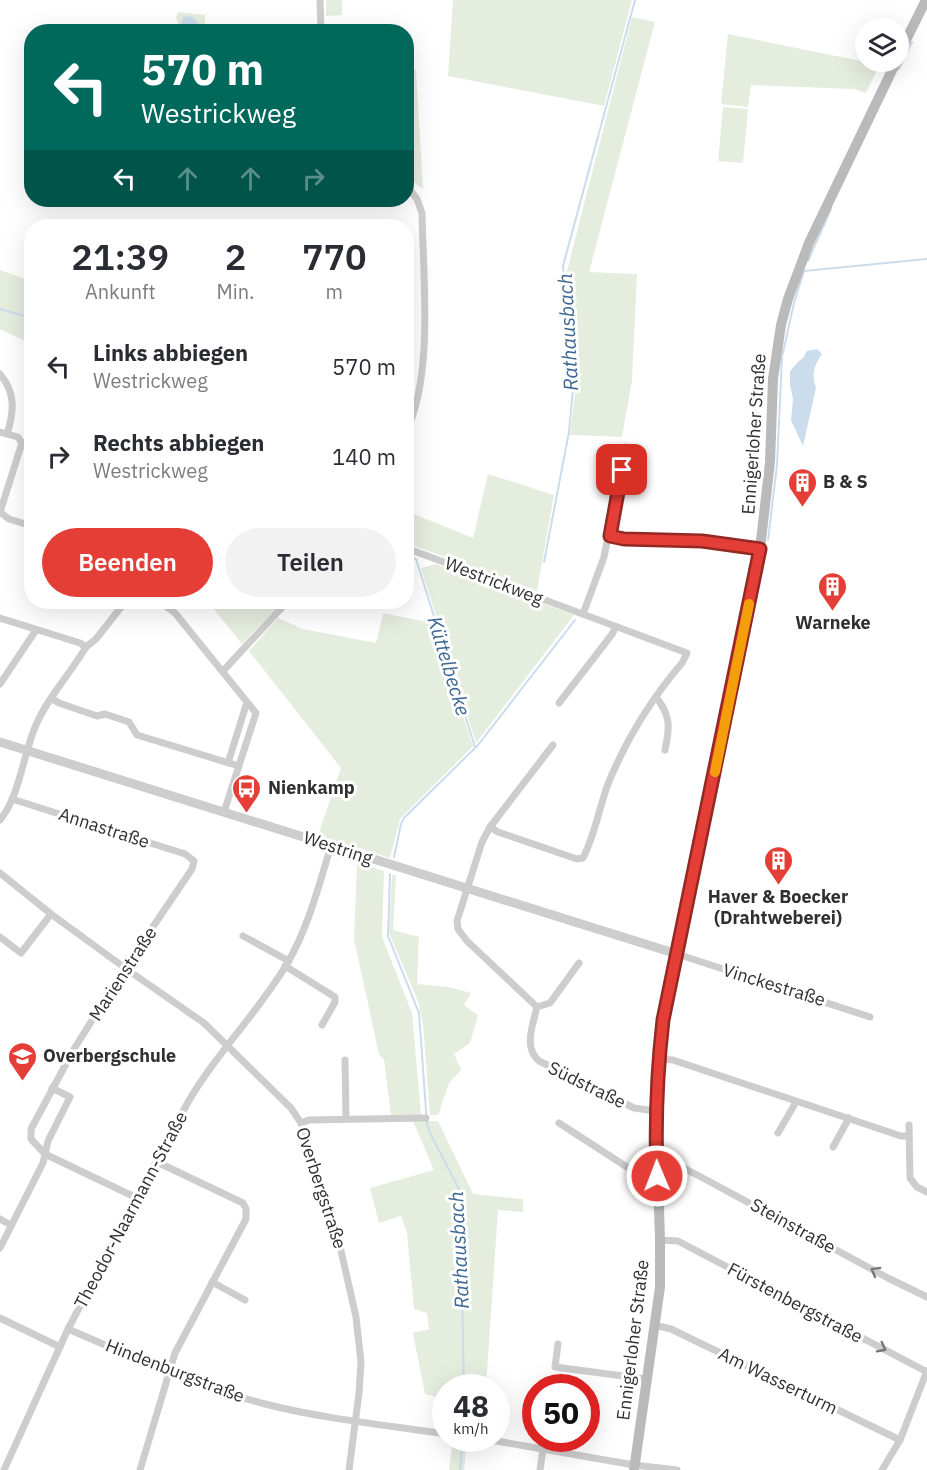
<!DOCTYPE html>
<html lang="de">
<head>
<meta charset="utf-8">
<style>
	body { margin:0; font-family:"IBM Plex Sans",sans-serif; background:#f2f2f3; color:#2b2b33; height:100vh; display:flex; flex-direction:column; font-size:22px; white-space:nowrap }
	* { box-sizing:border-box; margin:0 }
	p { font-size:20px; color:#7c7c81 }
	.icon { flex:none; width:33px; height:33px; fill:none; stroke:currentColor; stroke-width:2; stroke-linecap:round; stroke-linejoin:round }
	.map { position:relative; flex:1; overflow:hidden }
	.panel { position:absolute; left:24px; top:219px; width:390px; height:390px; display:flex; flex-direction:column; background:#fff; border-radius:24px; box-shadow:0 6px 24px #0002 }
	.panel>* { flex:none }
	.hud { position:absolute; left:24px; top:24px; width:390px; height:183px; border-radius:24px; box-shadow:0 6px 24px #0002; background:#00695c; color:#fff; overflow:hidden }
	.controls { position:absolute; left:855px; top:18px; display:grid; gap:12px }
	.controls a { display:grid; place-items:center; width:54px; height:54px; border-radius:50%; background:#fff; box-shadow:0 6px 24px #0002; font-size:30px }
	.speed { position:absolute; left:432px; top:1374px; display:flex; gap:12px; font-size:30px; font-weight:700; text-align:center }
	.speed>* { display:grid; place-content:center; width:78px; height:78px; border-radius:50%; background:#fff; box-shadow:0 6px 24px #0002; line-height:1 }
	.speed small { font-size:15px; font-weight:400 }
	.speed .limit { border:9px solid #d22; background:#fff; color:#111 }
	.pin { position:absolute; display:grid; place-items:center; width:51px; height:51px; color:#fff; margin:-26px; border-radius:12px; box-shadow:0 3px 9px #0006 }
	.me { position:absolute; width:66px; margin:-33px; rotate:359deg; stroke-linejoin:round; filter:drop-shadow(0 0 4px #0008) }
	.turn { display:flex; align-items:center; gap:21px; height:126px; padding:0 18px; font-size:27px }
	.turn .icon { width:78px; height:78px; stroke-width:2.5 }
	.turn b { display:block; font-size:42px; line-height:51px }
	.lanes { display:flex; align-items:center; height:57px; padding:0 18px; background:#0003; justify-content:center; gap:30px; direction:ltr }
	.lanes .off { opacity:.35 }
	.eta { display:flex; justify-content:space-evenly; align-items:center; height:102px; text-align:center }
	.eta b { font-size:36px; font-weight:600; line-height:42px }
	.button { display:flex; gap:12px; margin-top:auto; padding:12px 18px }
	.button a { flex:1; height:69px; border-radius:36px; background:#e43e36; color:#fff; font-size:24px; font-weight:600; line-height:69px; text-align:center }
	.button a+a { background:#f2f2f3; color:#2b2b33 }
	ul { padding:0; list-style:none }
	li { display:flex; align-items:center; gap:18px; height:90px; padding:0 18px }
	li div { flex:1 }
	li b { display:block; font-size:22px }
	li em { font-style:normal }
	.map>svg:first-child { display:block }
</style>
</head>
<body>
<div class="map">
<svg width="927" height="1470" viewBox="0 0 927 1470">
	<rect width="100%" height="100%" fill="#fff"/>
	<g fill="#e5eddf">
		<polygon points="326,0 342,0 342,15 326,16"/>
		<polygon points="453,0 632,0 604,106 448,76"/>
		<polygon points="178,12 205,15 205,31 181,31 176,18"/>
		<polygon points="632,17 655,22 589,272 637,274 632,380 622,437 570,435 577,377 567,271"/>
		<polygon points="728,34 866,62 880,64 866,93 854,89 751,85 748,107 721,104"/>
		<polygon points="407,69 416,70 423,189 407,177"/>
		<polygon points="723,107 748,109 743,163 718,161"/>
		<polygon points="0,270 31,281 31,344 0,329"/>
		<polygon points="488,474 554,495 537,591 407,543 407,501 412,504 409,512 473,538"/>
		<polygon points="436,564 574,615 476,743 421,568"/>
		<polygon points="208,602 282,602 242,644"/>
		<polygon points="383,613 432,623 473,746 400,819 390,858 318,835 341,768 249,651 278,618 303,629 376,643"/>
		<polygon points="357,863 384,871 382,937 412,1013 421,1115 391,1115 384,1060 379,1054 354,939"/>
		<polygon points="392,875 396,875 393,930 419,937 417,984 448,987 471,993 464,1005 478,1015 470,1043 454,1054 461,1070 449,1083 438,1115 430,1115 423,1024 418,1001 389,933"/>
		<polygon points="413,1121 438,1121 473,1194 523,1199 523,1212 498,1210 486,1387 446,1388 445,1399 425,1394 413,1333 429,1329 427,1313 414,1309 407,1233 401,1216 379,1223 370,1188 434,1170"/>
		<polygon points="453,1439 467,1440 464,1470 449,1470"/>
	</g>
	<g fill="#cbdcec">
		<path d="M190,16C197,19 198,24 199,31H184L181,23L183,17Z"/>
		<path d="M817,349L822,354C814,366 811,374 816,388L803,446L791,420L793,399L790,385V371L799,361L803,358L807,351Z"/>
	</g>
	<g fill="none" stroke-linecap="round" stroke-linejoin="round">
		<g stroke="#cbdcec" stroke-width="2">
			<polyline points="899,69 912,42"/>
			<polyline points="808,261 831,209"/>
			<polyline points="0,309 32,318"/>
			<polyline points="768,540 777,465 782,357 794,303 804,271 927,259"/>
			<polyline points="406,556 416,559 475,747"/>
			<polyline points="544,562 569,432 574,378 563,266 635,0"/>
			<polyline points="394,857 401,824 404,818 478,745 575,620"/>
			<polyline points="390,874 388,936 419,1013 427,1124 430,1133 460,1191 464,1388"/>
			<polyline points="460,1470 463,1438"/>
		</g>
		<g stroke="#cdcdcd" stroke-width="7">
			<polyline points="320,0 321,32"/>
			<path d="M406,185L417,199L422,213C423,276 434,375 406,432"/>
			<path d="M0,374C16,393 14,412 7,434"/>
			<polyline points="0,432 18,437 22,443 0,512 9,519 32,526"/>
			<polyline points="610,536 624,539 702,541 760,549"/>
			<path d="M406,548L687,653L682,663C652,698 626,740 608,784C599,808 595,835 583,858L577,859L498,832L490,827"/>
			<polyline points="160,602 175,613 256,713 224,812"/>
			<polyline points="583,614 604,557 626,447"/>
			<polyline points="0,618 80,643 86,647"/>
			<polyline points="223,671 287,602"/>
			<polyline points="0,684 36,630"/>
			<path d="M656,697C671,716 670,727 665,750"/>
			<polyline points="51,698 59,703 97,716 105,714 129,722 137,735 239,766"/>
			<polyline points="559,703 613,633 615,627"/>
			<polyline points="228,763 247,702"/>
			<polyline points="12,799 185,854 194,861 192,869 125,968 74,1049 31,1129 31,1139 45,1154 139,1199"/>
			<path d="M0,820C20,796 23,754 36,725C48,697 70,674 86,647L96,639L125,602"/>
			<polyline points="0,873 51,914 125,968 204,1023 291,1108 301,1123 337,1233 356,1317 361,1362 359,1393 349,1470"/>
			<polyline points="243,936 289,961"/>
			<polyline points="0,937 21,953 51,914"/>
			<polyline points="677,954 870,1017"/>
			<polyline points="285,966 335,997 335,1002 322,1025"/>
			<polyline points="537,1007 467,941 458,929 457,921 482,842 490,827 553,745"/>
			<path d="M537,1007C533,1025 523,1047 539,1061L634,1108L656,1111"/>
			<polyline points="537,1007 550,1003 579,963"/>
			<polyline points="659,1059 673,1060 901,1136 909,1136"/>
			<polyline points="345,1060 346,1119"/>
			<polyline points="301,1123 309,1120 426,1118"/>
			<polyline points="559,1123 630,1169 641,1175 657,1176"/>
			<polyline points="909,1125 910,1178 917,1187 927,1192"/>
			<polyline points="778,1133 796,1102"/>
			<polyline points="833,1147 849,1118"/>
			<polyline points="657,1159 670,1161 701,1177 888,1278 927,1297"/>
			<polyline points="0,1219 11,1225"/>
			<polyline points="660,1240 678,1241 927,1372"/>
			<polyline points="0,1248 43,1163 48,1141 70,1097 52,1088"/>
			<polyline points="212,1282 245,1300"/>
			<polyline points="0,1318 60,1347"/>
			<polyline points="654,1325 671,1329 900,1440"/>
			<path d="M68,1329C133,1357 197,1386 265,1404C324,1419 386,1425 446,1434"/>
			<polyline points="558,1344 555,1367 646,1379"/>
			<polyline points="479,1438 634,1465 677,1470"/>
			<path d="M4,1470L68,1329L187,1104C216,1053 259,1012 288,962C309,926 319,884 331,846"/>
			<polyline points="140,1470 175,1353 246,1219 246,1209 243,1203 157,1162"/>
			<polyline points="540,1470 543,1449"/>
			<polyline points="882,1470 900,1440 927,1371"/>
		</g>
		<polyline stroke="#cdcdcd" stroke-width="9" points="0,742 677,954"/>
		<g stroke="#bababa" stroke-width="10">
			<polyline points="898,56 926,0"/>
			<polyline points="634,1470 660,1287 660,1240 656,1111 659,1059 663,1020 760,549 770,462 773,379 781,325 788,299 809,243 896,62"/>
		</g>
	</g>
	<defs><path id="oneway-chevron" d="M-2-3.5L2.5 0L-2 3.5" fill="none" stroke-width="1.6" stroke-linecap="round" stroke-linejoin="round" transform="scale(1.5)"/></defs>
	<g stroke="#777">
		<use href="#oneway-chevron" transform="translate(875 1271) rotate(-151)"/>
		<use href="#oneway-chevron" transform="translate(882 1348) rotate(27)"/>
	</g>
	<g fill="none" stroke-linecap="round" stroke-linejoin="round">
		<defs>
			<path id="route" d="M622,470L610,536L624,539L702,541L760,549L663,1020C657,1072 655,1124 657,1176"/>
		</defs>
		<use href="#route" stroke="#942823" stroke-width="15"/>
		<use href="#route" stroke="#e43e36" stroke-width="10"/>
		<polyline stroke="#f59e0b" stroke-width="10" points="715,772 749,604"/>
	</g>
	<defs>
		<symbol id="building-pin" viewBox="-11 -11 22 30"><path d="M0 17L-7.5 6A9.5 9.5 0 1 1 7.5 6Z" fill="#e43e36" stroke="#fff"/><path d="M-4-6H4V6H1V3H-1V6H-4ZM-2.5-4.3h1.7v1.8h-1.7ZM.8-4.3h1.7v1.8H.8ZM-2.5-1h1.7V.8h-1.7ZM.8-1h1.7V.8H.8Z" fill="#fff"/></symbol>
		<symbol id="bus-pin" viewBox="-11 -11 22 30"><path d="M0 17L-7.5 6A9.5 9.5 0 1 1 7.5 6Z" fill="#e43e36" stroke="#fff"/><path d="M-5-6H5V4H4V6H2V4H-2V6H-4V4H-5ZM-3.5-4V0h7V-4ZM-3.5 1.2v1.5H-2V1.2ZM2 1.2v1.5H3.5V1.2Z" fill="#fff"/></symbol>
		<symbol id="school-pin" viewBox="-11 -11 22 30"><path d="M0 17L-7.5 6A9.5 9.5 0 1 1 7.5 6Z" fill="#e43e36" stroke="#fff"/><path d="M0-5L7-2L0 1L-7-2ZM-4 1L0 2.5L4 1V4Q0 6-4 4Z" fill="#fff"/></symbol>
	</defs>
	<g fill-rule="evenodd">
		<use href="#building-pin" x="786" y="466" width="33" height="45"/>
		<use href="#building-pin" x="816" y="570" width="33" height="45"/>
		<use href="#bus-pin" x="230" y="772" width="33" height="45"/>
		<use href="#building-pin" x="762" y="844" width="33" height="45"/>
		<use href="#school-pin" x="6" y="1040" width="33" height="45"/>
	</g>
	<g text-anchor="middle" stroke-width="6" stroke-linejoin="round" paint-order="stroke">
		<g font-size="18" fill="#303030" stroke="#fff">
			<text transform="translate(754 434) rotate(-86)" y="6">Ennigerloher Straße</text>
			<text transform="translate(494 581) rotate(21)" y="6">Westrickweg</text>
			<text transform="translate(104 828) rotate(18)" y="6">Annastraße</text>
			<text transform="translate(338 848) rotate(18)" y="6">Westring</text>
			<text transform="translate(123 974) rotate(-57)" y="6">Marienstraße</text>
			<text transform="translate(774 985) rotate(17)" y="6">Vinckestraße</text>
			<text transform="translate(587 1085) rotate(26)" y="6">Südstraße</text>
			<text transform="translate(321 1188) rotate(72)" y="6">Overbergstraße</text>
			<text transform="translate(131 1210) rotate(-62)" y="6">Theodor-Naarmann-Straße</text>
			<text transform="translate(793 1226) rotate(29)" y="6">Steinstraße</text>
			<text transform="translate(795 1303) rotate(28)" y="6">Fürstenbergstraße</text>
			<text transform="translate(633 1340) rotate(-83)" y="6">Ennigerloher Straße</text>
			<text transform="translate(175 1371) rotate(21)" y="6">Hindenburgstraße</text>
			<text transform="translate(778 1381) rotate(26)" y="6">Am Wasserturm</text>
		</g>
		<g font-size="18" font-weight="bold" fill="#303030" stroke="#fff" text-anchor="start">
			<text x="823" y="488">B &amp; S</text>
			<text x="833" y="629" text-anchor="middle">Warneke</text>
			<text x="268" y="794">Nienkamp</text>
			<text x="778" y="903" text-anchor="middle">Haver &amp; Boecker<tspan x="778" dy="21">(Drahtweberei)</tspan></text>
			<text x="43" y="1062">Overbergschule</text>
		</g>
		<g font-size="20" font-style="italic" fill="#3e6893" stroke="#fff">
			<text transform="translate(568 332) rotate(-93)" y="7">Rathausbach</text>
			<text transform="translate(449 666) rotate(73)" y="7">Küttelbecke</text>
			<text transform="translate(459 1250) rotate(-93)" y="7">Rathausbach</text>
		</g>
	</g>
</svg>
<div class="controls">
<a><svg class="icon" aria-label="layers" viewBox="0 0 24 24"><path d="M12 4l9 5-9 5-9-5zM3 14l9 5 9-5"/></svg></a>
</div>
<div class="speed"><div>48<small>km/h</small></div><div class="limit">50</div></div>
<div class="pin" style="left:622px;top:470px;background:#d93025"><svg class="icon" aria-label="arrive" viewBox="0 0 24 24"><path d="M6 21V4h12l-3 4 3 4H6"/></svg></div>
<svg class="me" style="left:657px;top:1176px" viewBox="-20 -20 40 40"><circle r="17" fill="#e43e36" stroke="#fff" stroke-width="3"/><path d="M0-11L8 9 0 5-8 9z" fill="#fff"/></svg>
<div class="hud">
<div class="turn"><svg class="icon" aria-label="left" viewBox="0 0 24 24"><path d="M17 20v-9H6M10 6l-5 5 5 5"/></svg><div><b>570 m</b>Westrickweg</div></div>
<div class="lanes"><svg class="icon" aria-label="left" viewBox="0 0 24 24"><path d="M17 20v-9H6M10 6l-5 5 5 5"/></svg><svg class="icon off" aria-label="ahead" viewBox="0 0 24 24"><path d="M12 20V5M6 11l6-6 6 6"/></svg><svg class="icon off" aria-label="ahead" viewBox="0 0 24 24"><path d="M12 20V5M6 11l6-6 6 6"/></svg><svg class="icon off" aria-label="right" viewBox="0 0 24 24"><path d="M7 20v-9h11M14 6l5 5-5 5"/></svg></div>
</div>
<section class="panel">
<div class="eta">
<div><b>21:39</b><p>Ankunft</p></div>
<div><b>2</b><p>Min.</p></div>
<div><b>770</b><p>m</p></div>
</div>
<ul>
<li><svg class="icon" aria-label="left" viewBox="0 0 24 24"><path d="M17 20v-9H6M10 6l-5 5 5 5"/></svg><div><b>Links abbiegen</b><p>Westrickweg</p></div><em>570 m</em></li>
<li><svg class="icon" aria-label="right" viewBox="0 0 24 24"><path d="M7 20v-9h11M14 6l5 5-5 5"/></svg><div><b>Rechts abbiegen</b><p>Westrickweg</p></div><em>140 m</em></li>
</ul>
<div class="button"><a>Beenden</a><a>Teilen</a></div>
</section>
</div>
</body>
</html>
